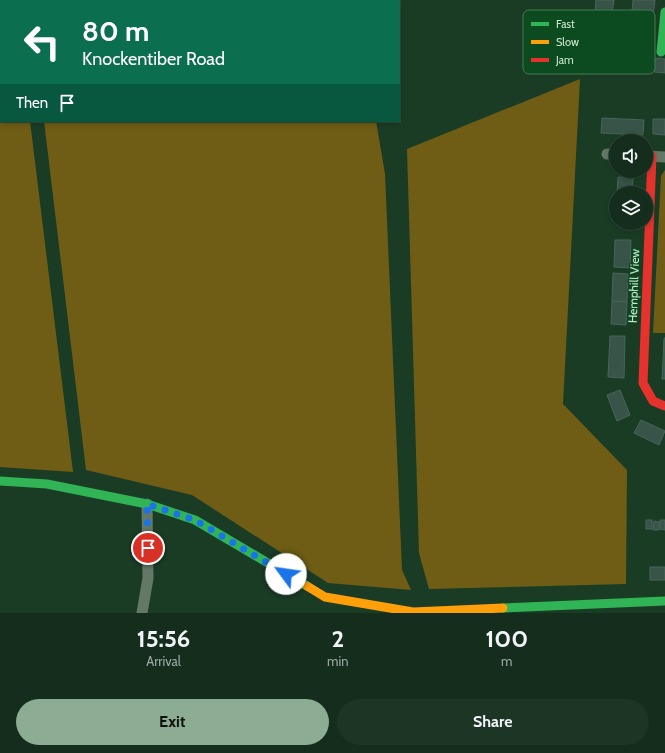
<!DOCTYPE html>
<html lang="en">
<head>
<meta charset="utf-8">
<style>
	body { margin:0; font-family:Cabin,sans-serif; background:#1d3525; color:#f1f3f6; height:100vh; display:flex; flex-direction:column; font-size:15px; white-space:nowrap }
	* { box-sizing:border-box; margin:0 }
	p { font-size:13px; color:#9da8a3 }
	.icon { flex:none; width:22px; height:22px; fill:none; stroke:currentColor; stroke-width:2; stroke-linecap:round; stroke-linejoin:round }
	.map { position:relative; height:613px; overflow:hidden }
	.sheet { display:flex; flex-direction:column; background:#142d1c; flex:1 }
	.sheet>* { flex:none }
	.guide { position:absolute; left:0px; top:0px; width:400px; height:122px; box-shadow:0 2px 6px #0003,0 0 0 1px #33493b; background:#0b6e4f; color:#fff; overflow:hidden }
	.tools { position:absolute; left:609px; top:134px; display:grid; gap:8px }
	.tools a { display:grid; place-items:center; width:44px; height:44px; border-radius:50%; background:#142d1c; box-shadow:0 2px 6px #0003,0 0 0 1px #33493b; font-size:20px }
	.pin { position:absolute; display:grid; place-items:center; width:34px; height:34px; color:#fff; margin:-17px; border:2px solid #fff; border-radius:50%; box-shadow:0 1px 4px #0007 }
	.me { position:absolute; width:44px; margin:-22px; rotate:301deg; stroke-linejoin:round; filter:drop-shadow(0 0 3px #0008) }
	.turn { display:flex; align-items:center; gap:14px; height:84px; padding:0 16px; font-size:18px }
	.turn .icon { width:52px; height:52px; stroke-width:2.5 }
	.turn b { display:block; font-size:28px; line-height:34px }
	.then { display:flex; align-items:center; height:38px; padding:0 16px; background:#0003; gap:8px; font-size:15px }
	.eta { display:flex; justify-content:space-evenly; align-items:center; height:68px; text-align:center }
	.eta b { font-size:24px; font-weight:700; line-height:28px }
	.cta { display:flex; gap:8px; margin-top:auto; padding:8px 16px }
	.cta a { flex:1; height:46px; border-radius:24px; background:#8dac94; color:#111; font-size:16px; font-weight:700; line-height:46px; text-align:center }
	.cta a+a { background:#1d3525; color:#f1f3f6 }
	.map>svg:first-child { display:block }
</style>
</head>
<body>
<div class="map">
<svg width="665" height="613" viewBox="0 0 665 613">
	<rect width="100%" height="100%" fill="#1a3c25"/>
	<g fill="#6f5d15">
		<polygon points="71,0 353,0 354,1 67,1"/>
		<polygon points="0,9 1,121 30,121 73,472 0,467"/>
		<polygon points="580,79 563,404 627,470 626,584 429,589 419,553 407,149"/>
		<polygon points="44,121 376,121 385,174 402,570 411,590 328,583 192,495 86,470"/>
		<polygon points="665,170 665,333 653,333 661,176"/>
	</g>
	<g fill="#385348" stroke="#48655b">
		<polygon points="596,0 614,0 612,14 595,12"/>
		<polygon points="633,0 655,0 652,24 631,22"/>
		<polygon points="655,58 665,59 665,73 654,72"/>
		<polygon points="602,118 644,120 643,135 601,133"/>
		<polygon points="653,119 665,119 665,135 653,134"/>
		<polygon points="618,177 633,178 632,193 617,193"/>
		<polygon points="616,223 631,223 631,226 616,225"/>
		<polygon points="615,240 631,240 630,268 614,267"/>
		<polygon points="613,273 628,274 627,302 612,301"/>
		<polygon points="612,301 627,302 626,325 611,324"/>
		<polygon points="610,336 625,336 624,378 608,377"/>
		<polygon points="664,338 665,338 665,379 662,379"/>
		<polygon points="620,390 630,415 617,421 607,395"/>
		<polygon points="641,420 665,431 659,445 634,433"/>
		<rect x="646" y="520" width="6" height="9"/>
		<polygon points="660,520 665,520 665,530 660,529"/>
		<polygon points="654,521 659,522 659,530 653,530"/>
		<rect x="650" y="567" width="15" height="13"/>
	</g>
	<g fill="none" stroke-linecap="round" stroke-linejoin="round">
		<g stroke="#647868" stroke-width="11">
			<polyline points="607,154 616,154"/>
			<polyline points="646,156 665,157"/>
			<polyline points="142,613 148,578 147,504"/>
		</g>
		<g stroke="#30b455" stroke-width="9">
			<polyline points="661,52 665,12"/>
			<polyline points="0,481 47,484 147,504 195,520 307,586"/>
			<polyline points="503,608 665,601"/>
		</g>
		<polyline stroke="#ff9f0a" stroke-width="9" points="307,586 325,597 413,612 503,608"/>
		<polyline stroke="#e5322d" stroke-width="9" points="652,156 643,383 653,401 665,406"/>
	</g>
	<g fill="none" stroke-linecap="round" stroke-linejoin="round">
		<polyline stroke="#1a73e8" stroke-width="7" stroke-dasharray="0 12.6" points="148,548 147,504 195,520 286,574"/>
	</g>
	<g text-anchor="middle" stroke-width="3" stroke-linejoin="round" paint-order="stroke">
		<g font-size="12" fill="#cbe8cf" stroke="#0c4a20">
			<text transform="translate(634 286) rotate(-88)" y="4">Hemphill View</text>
		</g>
	</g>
	<rect x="523" y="10" width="132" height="64" rx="6" fill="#0c4a20" stroke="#457955" stroke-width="1"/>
	<rect x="531" y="22" width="18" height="4" fill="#30b455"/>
	<rect x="531" y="40" width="18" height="4" fill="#ff9f0a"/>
	<rect x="531" y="58" width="18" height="4" fill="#e5322d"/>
	<g font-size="11" fill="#cbe8cf">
		<text x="556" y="28">Fast</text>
		<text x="556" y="46">Slow</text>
		<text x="556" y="64">Jam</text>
	</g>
</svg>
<div class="tools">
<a><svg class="icon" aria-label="sound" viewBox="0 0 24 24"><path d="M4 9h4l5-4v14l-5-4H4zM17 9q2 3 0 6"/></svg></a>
<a><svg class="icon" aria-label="layers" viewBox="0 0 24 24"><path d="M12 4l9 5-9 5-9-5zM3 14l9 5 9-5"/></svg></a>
</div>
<div class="pin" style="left:148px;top:548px;background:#d93025"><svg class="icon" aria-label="arrive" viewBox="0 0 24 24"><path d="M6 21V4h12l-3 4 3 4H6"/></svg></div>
<svg class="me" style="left:286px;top:574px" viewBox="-20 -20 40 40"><circle r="19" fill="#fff"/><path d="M0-13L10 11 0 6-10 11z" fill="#1a73e8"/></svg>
<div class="guide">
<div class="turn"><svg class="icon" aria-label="left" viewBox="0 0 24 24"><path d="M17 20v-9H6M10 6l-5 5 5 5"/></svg><div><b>80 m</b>Knockentiber Road</div></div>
<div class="then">Then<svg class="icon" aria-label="arrive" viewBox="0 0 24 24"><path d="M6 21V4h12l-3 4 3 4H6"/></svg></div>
</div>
</div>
<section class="sheet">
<div class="eta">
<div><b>15:56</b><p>Arrival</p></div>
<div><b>2</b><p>min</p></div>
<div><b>100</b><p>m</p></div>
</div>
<div class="cta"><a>Exit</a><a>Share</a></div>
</section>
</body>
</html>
